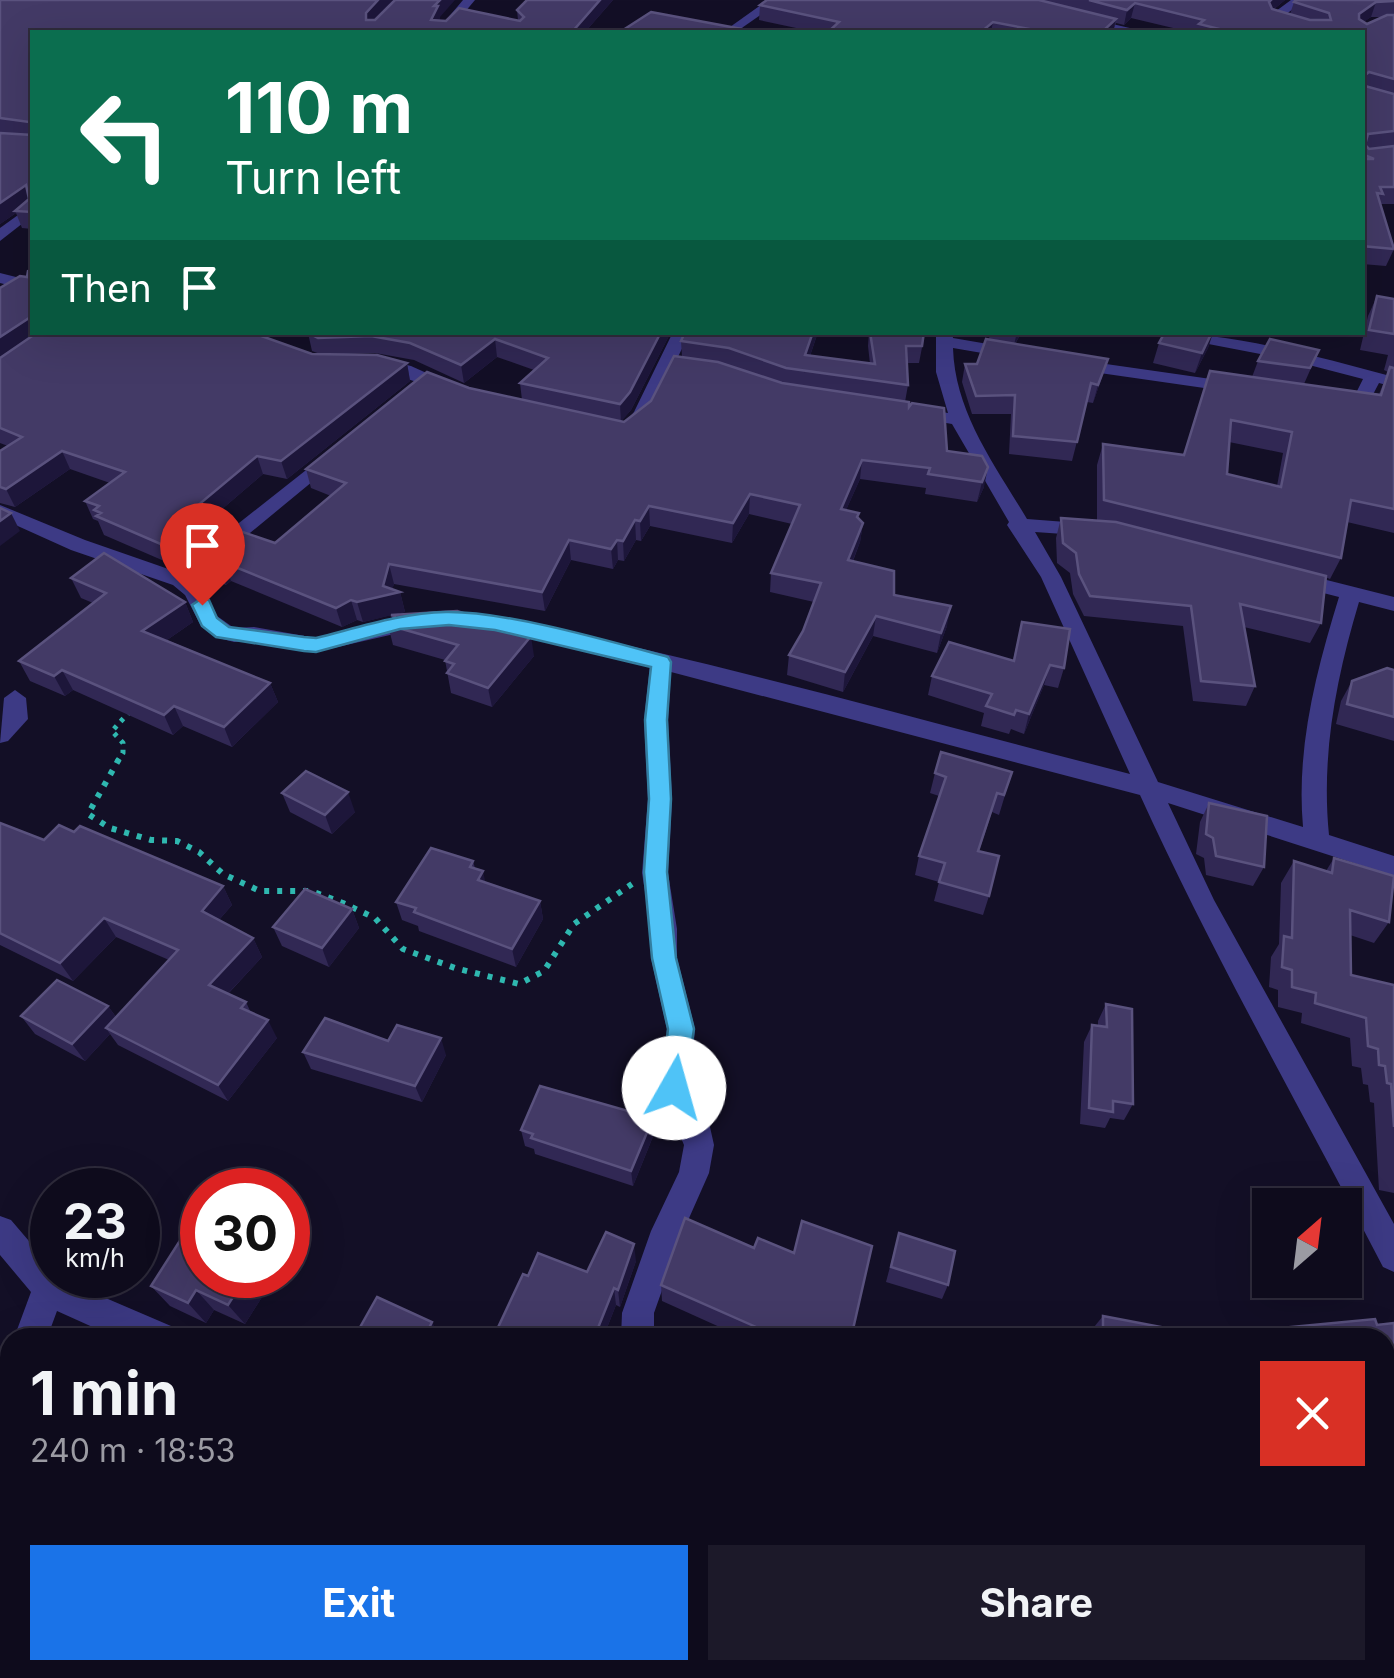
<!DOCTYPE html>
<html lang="en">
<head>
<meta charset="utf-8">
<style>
	body { margin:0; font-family:Inter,sans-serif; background:#1c1929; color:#f1f3f6; height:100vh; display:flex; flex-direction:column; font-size:38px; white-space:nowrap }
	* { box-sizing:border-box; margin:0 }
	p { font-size:32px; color:#9b9ba3 }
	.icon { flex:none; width:55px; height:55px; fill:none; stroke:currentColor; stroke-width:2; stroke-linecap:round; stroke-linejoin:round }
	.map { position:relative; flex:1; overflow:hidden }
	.sheet { position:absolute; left:0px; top:1328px; width:1395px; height:352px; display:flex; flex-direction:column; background:#0e0b1c; border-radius:30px 30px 0 0; box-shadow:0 10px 40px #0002,0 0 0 2px #2e2b3b }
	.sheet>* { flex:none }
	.guide { position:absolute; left:30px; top:30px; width:1335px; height:305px; border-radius:0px; box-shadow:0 10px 40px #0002,0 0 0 2px #2e2b3b; background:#0b6e4f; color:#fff; overflow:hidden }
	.needle { width:65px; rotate:28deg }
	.tools { position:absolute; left:1252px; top:1188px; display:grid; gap:20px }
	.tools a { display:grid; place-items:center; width:110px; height:110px; border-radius:0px; background:#0e0b1c; box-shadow:0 10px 40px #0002,0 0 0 2px #2e2b3b; font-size:50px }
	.speed { position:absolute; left:30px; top:1168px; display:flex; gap:20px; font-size:50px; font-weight:700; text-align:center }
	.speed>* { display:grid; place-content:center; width:130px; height:130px; border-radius:50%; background:#0e0b1c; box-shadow:0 10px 40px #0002,0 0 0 2px #2e2b3b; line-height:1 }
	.speed small { font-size:25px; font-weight:400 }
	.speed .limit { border:15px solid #d22; background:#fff; color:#111 }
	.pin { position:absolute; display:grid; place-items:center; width:85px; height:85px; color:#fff; margin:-102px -42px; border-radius:50% 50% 50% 0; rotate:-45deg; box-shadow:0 0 10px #0007 }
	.pin .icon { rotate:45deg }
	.me { position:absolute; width:110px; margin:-55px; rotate:7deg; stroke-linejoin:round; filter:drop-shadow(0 0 8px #0008) }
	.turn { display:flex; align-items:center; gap:35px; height:210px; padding:0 30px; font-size:45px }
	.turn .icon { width:130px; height:130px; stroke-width:2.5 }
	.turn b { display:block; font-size:70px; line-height:85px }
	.then { display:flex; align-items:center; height:95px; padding:0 30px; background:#0003; gap:20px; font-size:38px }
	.round { display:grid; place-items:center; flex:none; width:105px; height:105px; border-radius:0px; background:#1c1929 }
	.head { display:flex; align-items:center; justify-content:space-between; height:170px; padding:0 30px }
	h1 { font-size:60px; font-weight:700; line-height:75px }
	.action { display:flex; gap:20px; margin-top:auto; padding:20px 30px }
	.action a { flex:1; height:115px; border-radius:0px; background:#1a73e8; color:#fff; font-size:40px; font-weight:700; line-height:115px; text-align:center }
	.action a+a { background:#1c1929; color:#f1f3f6 }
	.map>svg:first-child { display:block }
</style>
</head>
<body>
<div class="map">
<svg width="1394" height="1678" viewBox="0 0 1394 1678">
	<rect width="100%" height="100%" fill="#130f26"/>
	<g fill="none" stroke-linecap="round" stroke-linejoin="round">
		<polyline stroke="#2fb8b0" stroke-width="5" stroke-dasharray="4 6" stroke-linecap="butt" points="117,762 123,753 123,743 112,731 132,709"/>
		<polyline stroke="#2fb8b0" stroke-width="6" stroke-dasharray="5 8" stroke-linecap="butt" points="119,759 88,814 110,828 151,840 177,841 199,852 223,874 260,891 311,891 343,903 375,918 403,949 455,968 519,984 544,971 574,924 632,884"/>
		<g fill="#3d3a85" fill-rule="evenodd">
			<polygon points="463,0 475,0 448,32 436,32"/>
			<polygon points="768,0 782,0 736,32 723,32"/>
			<polygon points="1291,0 1305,0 1281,18 1323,32 1306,32 1268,21 1268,17"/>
			<polygon points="1082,17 1134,29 1136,32 1117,32 1078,24"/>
			<polygon points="32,205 32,216 0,241 0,228"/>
			<polygon points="0,273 32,281 32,291 0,283"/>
			<polygon points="673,332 690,332 676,361 703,365 712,370 703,375 672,371 651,414 634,436 620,436 618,432 634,412"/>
			<path d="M936,332H952L953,338L1017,349L1026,354L1017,359L953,348C955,413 995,465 1027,519L1092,524L1102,530L1092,536L1035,532L1061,577L1158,782L1303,827C1296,748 1316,672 1339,597L1284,583L1281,578L1291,571L1394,597V611L1359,602C1336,679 1321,755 1329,835L1394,856V876L1168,803L1214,900L1394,1224V1272L1383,1267C1302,1110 1213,956 1140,795L671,672L668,720L672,799L668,873L677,929V958L695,1029L690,1087L710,1127L714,1145L709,1173L682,1234L654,1313V1338H621L622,1313L651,1231L679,1172L684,1145L660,1088L667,1029L651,958V929L642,873L648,799L644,720L650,666L495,630L461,627L450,620C464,604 524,622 545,627C742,669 936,724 1130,774L1041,577L1007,525L1009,522L952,424L907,416L904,412L913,407L948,413L936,372Z"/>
			<path d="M1146,332C1231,332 1312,355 1394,377V387L1379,383L1369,402L1332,405V397L1356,393L1363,379L1286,359Z"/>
			<polygon points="374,357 411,366 462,389 453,394 368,366 368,358"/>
			<polygon points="1071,359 1239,383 1248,388 1239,393 1065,368 1065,360"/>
			<polygon points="334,448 343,454 341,458 193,580 217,616 234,628 254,627 316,638 421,614 429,616 432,621 429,626 316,652 254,641 234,642 215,637 201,626 185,595 173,585 71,550 0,518 0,505 85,540 177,572"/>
			<polygon points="15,690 26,698 28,719 8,741 0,743 4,698"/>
			<polygon points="0,1216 11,1220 52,1268 52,1275 171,1326 175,1338 117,1338 57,1311 47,1338 14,1338 31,1292 0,1255"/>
			<polygon points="10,1381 10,1441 0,1445 0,1385"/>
			<polygon points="0,1579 10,1584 10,1623 0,1619"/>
			<polygon points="1394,1594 1394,1632 1385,1636 1385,1598"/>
			<polygon points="22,1670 60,1670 57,1678 19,1678"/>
			<polygon points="642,1670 680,1670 677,1678 639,1678"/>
			<polygon points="1102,1670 1160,1670 1163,1678 1105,1678"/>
			<polygon points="1188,1670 1250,1670 1247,1678 1185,1678"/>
		</g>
	</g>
	<g fill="#312854" fill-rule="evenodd">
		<polygon points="0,0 440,17 440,20 518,20 517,10 613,0 585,32 32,32 32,229 22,228 16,213 0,224"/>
		<path d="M767,0H1285L1273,10L1290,14L1294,2L1394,0V204H1380L1394,249L1386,266L1362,264V32H1190L1131,18L1124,25L1116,23L1113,32H815L759,20L760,5ZM1371,17H1384L1367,24L1363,22Z"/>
		<polygon points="0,288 32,332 312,354 320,354 312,351 308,333 671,332 631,410 621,421 624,422 651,401 682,357 681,341 685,332 818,332 810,356 870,364 868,346 869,332 925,332 919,363 907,363 908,385 905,402 947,451 982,456 984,487 977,502 925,494 926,488 860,479 846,510 859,513 858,519 863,523 860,542 853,561 894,595 947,626 937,653 873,636 843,692 787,675 789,655 803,631 814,602 770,592 771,573 792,524 749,514 732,543 650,526 641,541 636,540 624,561 618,560 613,569 571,560 545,611 394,584 392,589 400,592 405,612 392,615 534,656 492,707 451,693 445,660 393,645 388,625 392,620 391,615 363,622 357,620 342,627 231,581 226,585 203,576 196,557 275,543 331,496 311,488 306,469 469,388 522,400 520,383 534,370 497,357 464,383 414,360 375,353 346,354 407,363 410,381 287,479 263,474 207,522 212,539 178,567 104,535 98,521 93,519 85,501 110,483 70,469 15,507 0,503 0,451 8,446 0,443"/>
		<path d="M1377,296L1394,299V533L1347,522L1341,558L1330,579L1325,577L1321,623L1310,643L1244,627L1255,686L1246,706L1193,701L1183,626L1084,616L1073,594L1070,573L1057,563L1056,538L1061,518L1097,520V465L1103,444L1183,455L1252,377L1258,361L1319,350L1304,384L1379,394L1388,372L1384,370L1388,355L1360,350L1368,316ZM1229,442L1283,453L1277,486L1227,474Z"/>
		<polygon points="990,332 1022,332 1015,344 1102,377 1093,403 1087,402 1072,461 1009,454 1011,414 972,414 962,382 965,364 977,364 989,339"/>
		<polygon points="1165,332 1216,332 1213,333 1208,348 1195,373 1153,363 1159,343"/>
		<polygon points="71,578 185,602 193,622 167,640 270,683 278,702 232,747 183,726 173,735 73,690 65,696 30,681 19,661 93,603 81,598"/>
		<polygon points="1022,622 1064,668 1058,688 1044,685 1024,734 1011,729 1009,734 981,726 984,713 928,695 932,676 1013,660"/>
		<polygon points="1394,670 1394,741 1336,724 1341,701 1352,681"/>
		<polygon points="1012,772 999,815 992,812 979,851 989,896 983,915 934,901 939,882 915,875 919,856 939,796 930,793 935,773"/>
		<polygon points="282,793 355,812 332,834 290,812"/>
		<polygon points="1209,803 1264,867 1253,886 1206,875 1204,858 1196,854 1200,822"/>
		<polygon points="0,823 44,840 223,886 232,905 219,920 253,938 262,957 228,994 246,1002 251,1013 277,1038 228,1101 118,1045 110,1034 85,1061 35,1034 21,1016 108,1006 116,1017 169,960 116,937 73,981 0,945"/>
		<polygon points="1334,858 1389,922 1374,943 1350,935 1351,975 1394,985 1394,1193 1379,1190 1374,1103 1370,1102 1368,1085 1363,1084 1361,1068 1352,1066 1350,1038 1301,1023 1302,1013 1278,1007 1278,990 1269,987 1271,957 1279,944 1281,883 1294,861 1326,871"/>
		<polygon points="473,861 475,868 486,883 540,901 543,919 516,967 419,931 418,926 402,920 396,902"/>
		<polygon points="352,909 359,928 329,967 282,946 273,927"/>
		<polygon points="1106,1004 1133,1104 1124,1120 1110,1118 1105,1128 1080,1124 1084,1042 1092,1025 1098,1026 1098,1021"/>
		<polygon points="388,1041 446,1055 422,1102 311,1069 303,1052"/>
		<polygon points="521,1130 654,1134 633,1186 535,1154 534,1149 525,1146"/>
		<polygon points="899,1233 948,1285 942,1299 886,1282"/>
		<polygon points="636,1261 620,1307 616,1305 603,1338 494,1338 528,1276 587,1272"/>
		<polygon points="276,1275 245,1324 214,1310 206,1323 170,1306 151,1286"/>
		<polygon points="661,1285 851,1338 744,1338 662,1301"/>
		<polygon points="1103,1316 1161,1338 1090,1338 1090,1332"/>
		<polygon points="1394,1323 1394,1402 1385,1403 1385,1338 1242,1338 1248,1331"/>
		<polygon points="738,1670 1074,1670 1072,1678 755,1678"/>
	</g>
	<g fill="#1d163a">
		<polygon points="378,0 394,0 368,32 366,13"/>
		<polygon points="440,0 455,0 440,17 440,21 431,20 434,6"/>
		<polygon points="600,0 613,0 585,32 572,32"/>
		<polygon points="1271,0 1285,0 1264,17 1269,2"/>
		<polygon points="1376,2 1371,17 1354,29 1359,14"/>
		<polygon points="1135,3 1131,18 1124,25 1127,10"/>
		<polygon points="1116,19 1113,32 1102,32"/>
		<polygon points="993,22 991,32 981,32"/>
		<polygon points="26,185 32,201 15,211 16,213 0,224 0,203"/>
		<polygon points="32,316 32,332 41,332 0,360 0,337"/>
		<polygon points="661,332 671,332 631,410 621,422 620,404"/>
		<polygon points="813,332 818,332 804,373 805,355"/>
		<polygon points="1017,332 1022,332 1014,345"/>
		<polygon points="1213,332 1208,348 1195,373 1202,353"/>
		<polygon points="495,339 497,357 464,383 461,365"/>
		<polygon points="1108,359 1102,377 1093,403 1098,385"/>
		<polygon points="407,363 410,381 287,479 281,461"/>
		<polygon points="62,451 70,469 15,507 6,489"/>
		<polygon points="257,456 263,474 207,522 212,539 178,567 170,548 192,516 197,506"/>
		<polygon points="862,460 860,479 838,528 841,509"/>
		<polygon points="988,467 984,487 977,502 982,482"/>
		<polygon points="750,494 749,514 732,543 733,523"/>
		<polygon points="649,506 650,526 641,541 640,521"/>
		<polygon points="11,513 20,531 0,546 0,521"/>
		<polygon points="635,520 636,540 624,561 623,541"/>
		<polygon points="863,523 860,542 845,580 848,560"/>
		<polygon points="569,540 571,560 545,611 542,592"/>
		<polygon points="617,540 618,560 613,569 611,549"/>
		<polygon points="223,562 231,581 226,585 219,565"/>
		<polygon points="389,564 394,584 391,594 400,592 405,612 363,622 357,602 383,586"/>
		<polygon points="351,600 357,620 342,627 336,608"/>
		<polygon points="185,602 193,622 151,651 142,631"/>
		<polygon points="951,606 947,626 937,653 941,633"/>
		<polygon points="876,616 873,636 843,692 845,672"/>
		<polygon points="531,636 534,656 492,707 488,688"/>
		<polygon points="1050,665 1044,685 1024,734 1029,714"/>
		<polygon points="62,670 73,690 65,696 54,676"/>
		<polygon points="270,683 278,702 232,747 224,727"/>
		<polygon points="174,706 183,726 173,735 164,715"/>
		<polygon points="348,792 355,812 332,834 325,815"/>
		<polygon points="483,871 487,890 478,880"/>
		<polygon points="223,886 232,905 211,929 202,911"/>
		<polygon points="540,901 543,919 516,967 512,949"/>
		<polygon points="352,909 359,928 329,967 322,948"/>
		<polygon points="104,918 116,937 73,981 60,963"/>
		<polygon points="253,938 262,957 219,1003 209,985"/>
		<polygon points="108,1006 120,1023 106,1028 110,1034 85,1061 72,1044"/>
		<polygon points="268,1020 277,1038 228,1101 218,1085"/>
		<polygon points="441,1038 446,1055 422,1102 415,1086"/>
		<polygon points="653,1118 654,1134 633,1186 631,1171"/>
		<polygon points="288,1220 299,1238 288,1257"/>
		<polygon points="634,1244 636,1261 620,1307 618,1290"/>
		<polygon points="247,1275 276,1275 245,1324 228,1305"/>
		<polygon points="614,1288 616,1305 603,1338 594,1338"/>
		<polygon points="196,1290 214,1310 206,1323 188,1303"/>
		<polygon points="432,1322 439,1335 437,1338 424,1338"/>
		<polygon points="200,1670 218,1670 213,1678 195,1678"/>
		<polygon points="347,1670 364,1670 359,1678 342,1678"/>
		<polygon points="618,1670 624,1670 620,1678 613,1678"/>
	</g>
	<g fill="#433a66" stroke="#5a527e" stroke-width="2.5" fill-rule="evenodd">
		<polygon points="0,0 378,0 366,13 366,20 375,20 395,0 440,0 434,6 438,6 431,20 446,21 459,8 520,21 524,17 517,10 527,0 600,0 572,32 426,32 413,31 412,32 32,32 32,120 29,122 0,118"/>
		<polygon points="767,0 1039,0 1116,19 1102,32 1045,32 993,22 981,32 828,32 839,22 760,5"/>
		<polygon points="1089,0 1271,0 1269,2 1272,9 1310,20 1331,20 1329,13 1294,2 1296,0 1394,0 1394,1 1376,2 1359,14 1359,19 1367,24 1387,15 1394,15 1394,79 1369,72 1364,76 1365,86 1394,94 1394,131 1368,134 1365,145 1369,149 1394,146 1394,187 1380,187 1383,194 1377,193 1394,249 1362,246 1362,159 1374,159 1362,154 1362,32 1231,32 1199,24 1204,20 1135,3 1127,10"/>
		<polygon points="651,12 747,30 744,32 620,32"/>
		<polygon points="0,133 32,135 32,212 15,211 29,199 26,185 0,203"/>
		<polygon points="32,269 32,316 0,337 0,288 20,276 27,277 28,271"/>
		<polygon points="1377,296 1394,299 1394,334 1369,330"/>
		<polygon points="38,332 250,332 312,354 377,355 407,363 281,461 257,456 197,506 202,508 192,516 206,521 170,548 96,516 101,513 94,510 99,506 85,501 125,472 62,451 6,489 0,487 0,451 22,437 0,428 0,358"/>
		<polygon points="661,332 630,392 620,404 520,383 548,358 495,339 461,365 410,343 371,336 318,338 308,333"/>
		<polygon points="685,332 813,332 805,355 875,364 870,332 924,332 922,346 906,346 908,385 786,368 729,348 681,341"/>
		<polygon points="1165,332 1212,332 1202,353 1159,343"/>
		<polygon points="986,339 1108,359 1098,385 1091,383 1077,442 1013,436 1015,395 976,396 965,364 977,364"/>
		<polygon points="1270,339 1319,350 1310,368 1258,361"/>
		<polygon points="674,356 718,362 782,383 909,402 909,407 912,403 944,408 947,451 982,456 988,467 982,482 928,474 930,468 862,460 841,509 859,513 857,517 863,523 848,560 894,571 894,595 951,606 941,633 876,616 845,672 789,655 803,631 821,583 771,573 800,505 750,494 733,523 649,506 640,521 635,520 623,541 617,540 611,549 569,540 542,592 389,564 383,586 400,592 357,602 351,600 336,608 223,562 219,565 196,557 231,528 275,543 346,483 306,469 427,372 469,388 624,422 651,401"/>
		<path d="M1390,367L1394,368V509L1351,500L1341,558L1104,500L1103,444L1184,455L1210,371L1381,395ZM1231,420L1292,432L1281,487L1227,474Z"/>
		<polygon points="0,508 11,513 0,521"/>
		<polygon points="1061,518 1116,522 1326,576 1321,623 1240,604 1255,686 1201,681 1191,606 1090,596 1079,574 1076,553 1063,543"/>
		<polygon points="104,553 185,602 142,631 270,683 224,727 174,706 164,715 62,670 54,676 19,661 106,593 71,578"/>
		<polygon points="457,611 531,636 488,688 447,673 454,664 445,661 458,645 388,625 395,616 391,615"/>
		<polygon points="1022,622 1070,629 1064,668 1050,665 1029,714 1016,710 1014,715 986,706 992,694 932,676 949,642 1014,661"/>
		<polygon points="1387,668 1394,670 1394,717 1347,704 1352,681"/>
		<polygon points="941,752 1012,772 1004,795 997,793 978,851 999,856 989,896 939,882 945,863 919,856 946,777 935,773"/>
		<polygon points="306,771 348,792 325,815 282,793"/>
		<polygon points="1209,803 1267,816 1264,867 1216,856 1213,838 1206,834"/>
		<polygon points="0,823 44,840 59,825 74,832 80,826 223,886 202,911 253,938 209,985 246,1002 241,1008 268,1020 218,1085 106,1028 178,950 104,918 60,963 0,933"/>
		<polygon points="431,848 473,861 470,867 483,871 478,880 540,901 512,949 414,912 416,908 396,902"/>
		<polygon points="1334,858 1394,876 1389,922 1350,910 1351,975 1394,985 1394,1127 1391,1084 1387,1083 1385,1066 1379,1065 1378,1049 1368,1046 1366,1018 1315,1003 1316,993 1292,987 1292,970 1282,967 1284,936 1292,938 1294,861 1332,873"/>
		<polygon points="305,889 352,909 322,948 273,927"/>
		<polygon points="57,980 108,1006 72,1044 21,1016"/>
		<polygon points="1106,1004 1132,1009 1133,1104 1113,1101 1113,1112 1089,1108 1092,1025 1107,1027"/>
		<polygon points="325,1018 388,1041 397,1025 441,1038 415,1086 303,1052"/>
		<polygon points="540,1086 653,1118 631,1171 531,1138 533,1134 521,1130"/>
		<polygon points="202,1206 202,1275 247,1275 228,1305 196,1290 188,1303 151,1286"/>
		<polygon points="685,1218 754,1248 758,1238 794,1253 802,1221 872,1246 851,1338 781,1338 661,1285"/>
		<polygon points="606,1232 634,1244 618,1290 614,1288 594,1338 494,1336 523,1274 528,1276 538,1253 587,1272"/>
		<polygon points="899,1233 955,1251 948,1285 891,1267"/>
		<polygon points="377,1297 432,1322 424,1338 354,1338"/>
		<polygon points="1103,1316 1161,1327 1161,1338 1103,1338"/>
		<polygon points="1375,1319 1377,1325 1394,1323 1394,1393 1385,1394 1385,1338 1248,1338 1248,1331"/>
		<polygon points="6,1493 10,1496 9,1586 0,1581 0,1502"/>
		<polygon points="106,1670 200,1670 195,1678 108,1678 103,1674"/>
		<polygon points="281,1670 347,1670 342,1678 291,1678"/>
		<polygon points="519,1670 618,1670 613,1678 529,1678"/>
		<polygon points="680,1670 712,1670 718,1674 717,1678 676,1678"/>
		<polygon points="755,1670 1074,1670 1072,1678 772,1678"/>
		<polygon points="1266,1676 1276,1678 1245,1678 1245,1677"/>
	</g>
	<path fill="#4fc3f7" stroke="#337fa1" stroke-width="2.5" d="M202,598L209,600L217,618L229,627L304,637L316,638C360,627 402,613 446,612C506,611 609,641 668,657L671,662L667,720L671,799L667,872L676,958L694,1029L684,1096L674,1100L665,1096L661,1088L668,1029L652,958L644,872L649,799L645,720L651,667L495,630L449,625L400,629L316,652L304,651L216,637L202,626L192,605Z"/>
</svg>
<div class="tools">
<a><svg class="needle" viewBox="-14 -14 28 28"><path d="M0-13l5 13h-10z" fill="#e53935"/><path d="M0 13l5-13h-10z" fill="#9b9ba3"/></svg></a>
</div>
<div class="speed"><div>23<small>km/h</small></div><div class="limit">30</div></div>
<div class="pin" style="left:202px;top:605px;background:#d93025"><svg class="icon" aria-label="arrive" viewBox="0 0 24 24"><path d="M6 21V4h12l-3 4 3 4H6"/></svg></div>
<svg class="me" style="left:674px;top:1088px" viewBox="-20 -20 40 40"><circle r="19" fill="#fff"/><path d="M0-13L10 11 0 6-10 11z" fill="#4fc3f7"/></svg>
<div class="guide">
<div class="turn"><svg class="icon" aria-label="left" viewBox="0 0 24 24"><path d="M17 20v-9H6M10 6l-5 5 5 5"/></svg><div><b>110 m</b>Turn left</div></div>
<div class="then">Then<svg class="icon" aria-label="arrive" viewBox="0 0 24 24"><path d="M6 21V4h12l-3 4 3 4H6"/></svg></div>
</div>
<section class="sheet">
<div class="head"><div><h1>1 min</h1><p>240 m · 18:53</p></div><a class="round" style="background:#d93025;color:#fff"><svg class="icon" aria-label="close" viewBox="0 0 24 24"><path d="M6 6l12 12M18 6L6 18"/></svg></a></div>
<div class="action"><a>Exit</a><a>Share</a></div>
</section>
</div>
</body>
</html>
